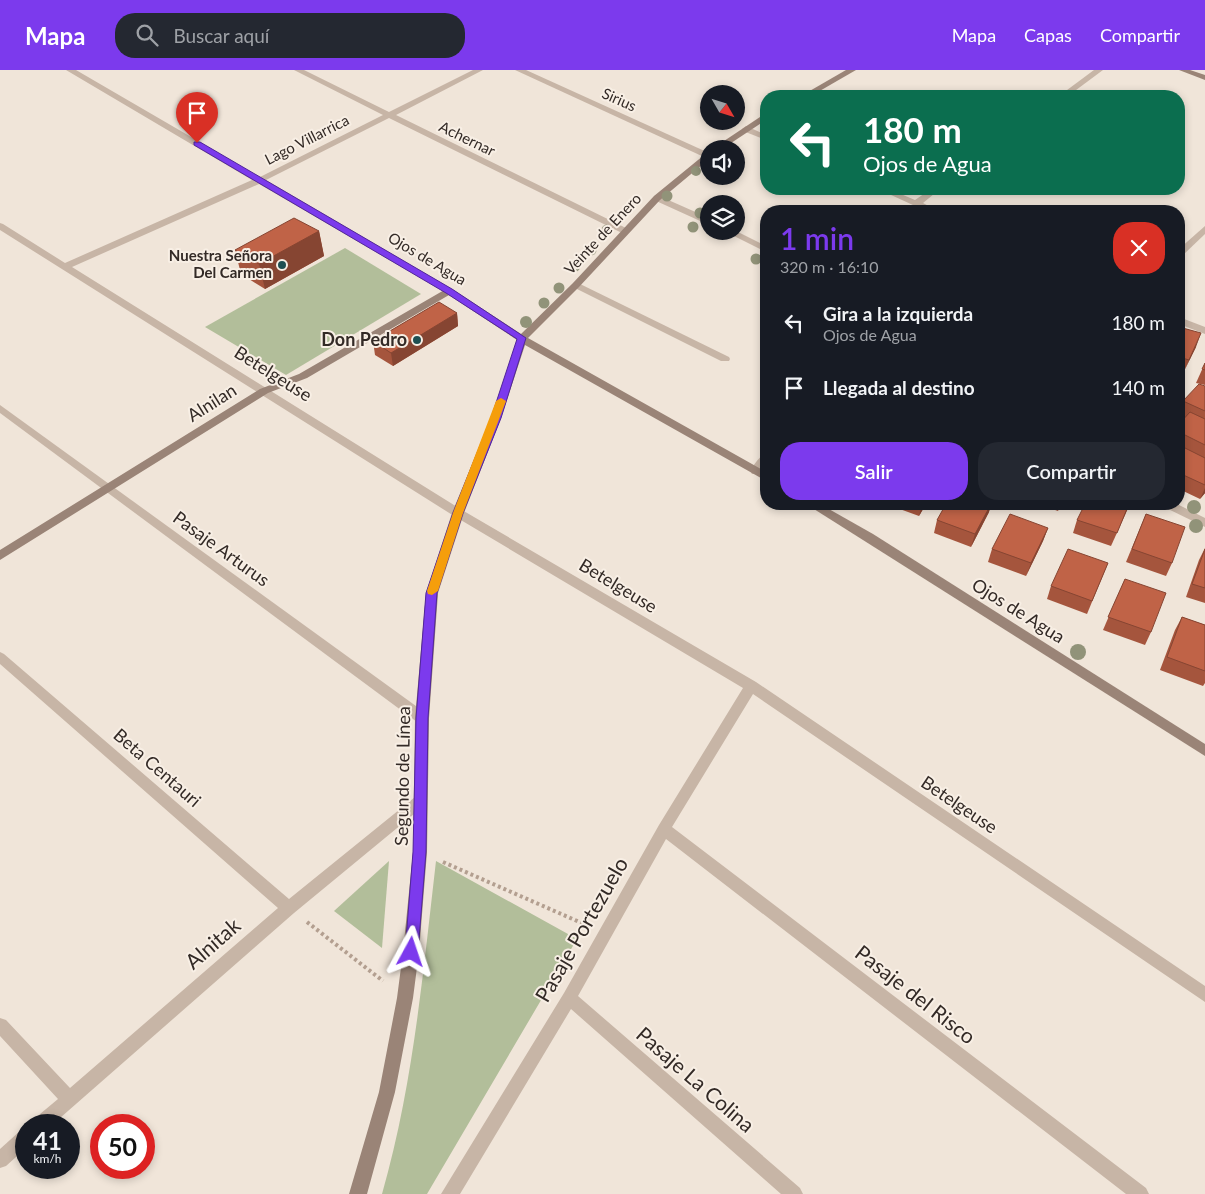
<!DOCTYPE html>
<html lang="es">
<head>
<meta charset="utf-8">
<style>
	body { margin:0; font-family:Lato,sans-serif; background:#242831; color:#f1f3f6; height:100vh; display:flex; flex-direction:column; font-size:19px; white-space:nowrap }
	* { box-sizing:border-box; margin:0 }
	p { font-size:16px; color:#9ea1a6 }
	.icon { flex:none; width:28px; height:28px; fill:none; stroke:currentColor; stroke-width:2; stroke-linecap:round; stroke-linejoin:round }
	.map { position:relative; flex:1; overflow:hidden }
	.panel { position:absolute; left:760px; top:135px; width:425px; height:305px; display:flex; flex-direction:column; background:#171b24; border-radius:20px; box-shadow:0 2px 8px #0003 }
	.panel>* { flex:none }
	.guide { position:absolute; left:760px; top:20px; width:425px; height:105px; border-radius:20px; box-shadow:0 2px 8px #0003; background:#0b6e4f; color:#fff; overflow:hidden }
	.needle { width:32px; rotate:129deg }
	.tools { position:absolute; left:700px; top:15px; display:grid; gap:10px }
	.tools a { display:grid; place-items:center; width:45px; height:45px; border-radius:50%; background:#171b24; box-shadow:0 2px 8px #0003; font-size:25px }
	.speed { position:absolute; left:15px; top:1044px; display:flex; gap:10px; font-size:25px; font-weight:700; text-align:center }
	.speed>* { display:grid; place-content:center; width:65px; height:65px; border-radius:50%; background:#171b24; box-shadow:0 2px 8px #0003; line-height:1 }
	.speed small { font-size:12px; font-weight:400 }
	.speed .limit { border:8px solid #d22; background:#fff; color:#111 }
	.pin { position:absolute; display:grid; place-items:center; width:42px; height:42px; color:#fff; margin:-51px -21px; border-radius:50% 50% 50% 0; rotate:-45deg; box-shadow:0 0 5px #0007 }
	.pin .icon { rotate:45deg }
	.me { position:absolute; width:55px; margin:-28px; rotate:5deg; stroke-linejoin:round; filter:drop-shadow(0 0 4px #0008) }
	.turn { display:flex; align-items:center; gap:18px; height:105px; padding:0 20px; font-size:22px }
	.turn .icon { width:65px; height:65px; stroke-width:2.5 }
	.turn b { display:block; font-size:35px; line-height:42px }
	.round { display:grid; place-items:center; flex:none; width:52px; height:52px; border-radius:20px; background:#242831 }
	.headline { display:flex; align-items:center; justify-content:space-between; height:85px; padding:0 20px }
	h1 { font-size:30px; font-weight:600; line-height:38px; color:#7c3aed }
	.button { display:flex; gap:10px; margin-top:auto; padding:10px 20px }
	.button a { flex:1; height:58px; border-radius:20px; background:#7c3aed; color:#fff; font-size:20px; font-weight:600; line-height:58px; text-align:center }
	.button a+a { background:#242831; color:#f1f3f6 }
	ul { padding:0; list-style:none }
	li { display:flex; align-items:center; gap:15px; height:65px; padding:0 20px }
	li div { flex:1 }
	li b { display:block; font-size:19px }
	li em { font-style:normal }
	header { display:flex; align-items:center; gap:30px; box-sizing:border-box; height:70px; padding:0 25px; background:#7c3aed; color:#fff }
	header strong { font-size:24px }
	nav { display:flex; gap:28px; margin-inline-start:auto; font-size:18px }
	.search { width:350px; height:45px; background:#242831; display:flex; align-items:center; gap:12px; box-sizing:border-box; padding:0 18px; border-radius:20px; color:#9ea1a6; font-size:19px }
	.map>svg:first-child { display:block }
</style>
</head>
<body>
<header>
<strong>Mapa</strong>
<div class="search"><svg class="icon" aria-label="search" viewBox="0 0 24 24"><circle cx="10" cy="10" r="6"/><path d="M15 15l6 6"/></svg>Buscar aquí</div>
<nav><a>Mapa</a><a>Capas</a><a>Compartir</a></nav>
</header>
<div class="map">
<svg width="1205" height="1124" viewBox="0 0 1205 1124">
	<rect width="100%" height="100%" fill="#f0e5d9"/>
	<g fill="#b2be9a">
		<polygon points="345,178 421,224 286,305 205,257"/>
		<polygon points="389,791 382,878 334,841"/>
		<path d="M436,791L577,869L427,1124H382C413,1016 423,903 436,791Z"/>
	</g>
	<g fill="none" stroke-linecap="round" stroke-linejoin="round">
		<g stroke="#b39f90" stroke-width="4" stroke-dasharray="3 3" stroke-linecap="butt">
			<polyline points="443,792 584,854"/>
			<polyline points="307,852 383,911"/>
		</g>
		<g fill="#c7b5a6" fill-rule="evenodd">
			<polygon points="66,0 76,0 260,107 383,45 294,0 304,0 389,42 473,0 483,0 396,45 628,159 628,163 622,163 389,48 266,110 452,219 452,223 446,223 259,114 72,197 462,440 756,612 1205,916 1205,932 753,624 672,757 1146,1118 1149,1124 1126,1124 666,769 578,926 800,1118 803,1124 781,1124 571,939 460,1124 441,1124 564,923 659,755 743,618 454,446 0,160 0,153 3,154 65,193 252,110"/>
			<polygon points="515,0 526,0 709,83 709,87 704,87"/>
			<polygon points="1094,0 1103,0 1068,26 1059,26"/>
			<polygon points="746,56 766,65 766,70 743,61 742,59"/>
			<polygon points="878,119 889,119 915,130 931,119 940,119 923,133 938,141 926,141"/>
			<polygon points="657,125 709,148 709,155 654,130 654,126"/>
			<polygon points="1205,156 1205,164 1182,186 1179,187 1179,179"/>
			<polygon points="724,161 736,161 766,176 766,182"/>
			<polygon points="576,212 729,287 730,289 729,291 721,291 573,217 573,213"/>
			<polygon points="1179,247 1205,257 1205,264 1179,254"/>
			<polygon points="0,335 427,644 429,648 427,652 417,652 0,343"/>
			<path d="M766,384V395L760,404H752L750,401C754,395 759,386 766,384Z"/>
			<polygon points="1162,434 1177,434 1205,448 1205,457 1164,437"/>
			<polygon points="0,582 4,584 289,829 415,727 420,725 425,727 427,731 425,735 294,843 52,1055 32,1055 34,1049 58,1029 0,966 0,948 6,950 70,1018 278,838 0,594"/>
			<polygon points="26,1059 26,1078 6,1096 0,1098 0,1079 20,1061"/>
		</g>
		<g fill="#9a8477" fill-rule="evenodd">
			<polygon points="846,0 856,0 811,26 801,26"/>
			<polygon points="1179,0 1190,0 1205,5 1205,10"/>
			<polygon points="763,45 766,45 766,50 722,79 712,79"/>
			<polygon points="709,81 709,89 660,130 579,217 528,268 766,402 766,411 525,275 501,348 464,443 438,523 429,648 427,782 419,882 413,928 395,1022 367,1124 349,1124 379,1022 397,928 403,882 413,782 415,648 426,523 452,443 491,348 517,270 449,225 307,308 268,323 0,490 0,480 260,319 299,304 446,219 452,219 521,264 573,213 654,126"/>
			<polygon points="806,434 820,434 873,464 1205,674 1205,686"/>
		</g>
	</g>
	<g fill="#919379">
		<circle cx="696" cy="101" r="5"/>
		<circle cx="667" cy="126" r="5.5"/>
		<circle cx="700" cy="143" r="5.5"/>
		<circle cx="693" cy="157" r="5.5"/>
		<circle cx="607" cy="160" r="5.5"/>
		<circle cx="591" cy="180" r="5.5"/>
		<circle cx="756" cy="189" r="5.5"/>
		<circle cx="575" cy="196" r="5.5"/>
		<circle cx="559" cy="218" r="5.5"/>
		<circle cx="544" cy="233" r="5.5"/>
		<circle cx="526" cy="252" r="6"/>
		<circle cx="1194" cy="437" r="7"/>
		<circle cx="1196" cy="456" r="7"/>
		<circle cx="1078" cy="582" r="8"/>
	</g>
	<g fill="#a5553d">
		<polygon points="319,161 324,186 265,219 241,204 235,180"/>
		<polygon points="457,243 458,256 393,296 375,285 373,271"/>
		<polygon points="1179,257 1196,277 1183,303 1179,301"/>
		<polygon points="1205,293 1205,315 1196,313"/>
		<polygon points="1205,316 1205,423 1200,429 1179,419 1179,354 1185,348 1179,345 1179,340 1183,331"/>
		<polygon points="886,434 926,434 919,446"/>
		<polygon points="1038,434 1070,434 1068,438 1061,435 1058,441"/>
		<polygon points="1130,434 1111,476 1073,463 1077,450"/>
		<polygon points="989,442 971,477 934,463 937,450"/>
		<polygon points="1146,444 1172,493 1166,506 1126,492"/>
		<polygon points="1048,458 1043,471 1026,506 988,492 992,479"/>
		<polygon points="1205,478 1205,533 1186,527 1199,490"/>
		<polygon points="1108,493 1087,544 1047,529 1051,516"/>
		<polygon points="1125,509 1151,562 1145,575 1103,560"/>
		<polygon points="1182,547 1205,555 1205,613 1203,616 1160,600 1175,560"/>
	</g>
	<g fill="#864532">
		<polygon points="319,161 324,186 265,219 259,194"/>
		<polygon points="457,243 458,256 393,296 391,283"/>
		<polygon points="1201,263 1196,277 1183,303 1189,290"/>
		<polygon points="1205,418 1205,423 1200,429"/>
		<polygon points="922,434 926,434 919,446"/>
		<polygon points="991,434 992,434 989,442 971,477 975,464"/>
		<polygon points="1048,458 1043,471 1026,506 1031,493"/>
	</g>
	<g fill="#c06347" stroke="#864532">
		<polygon points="294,148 319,161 259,194 235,180"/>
		<polygon points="439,232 457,243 391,283 373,271"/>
		<polygon points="1179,257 1201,263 1189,290 1179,287"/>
		<polygon points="1205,293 1205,300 1202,299"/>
		<polygon points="1199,314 1205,316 1205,341 1183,331"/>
		<polygon points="1190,342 1205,349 1205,375 1179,362 1179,354"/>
		<polygon points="1179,375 1205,388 1205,415 1179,403"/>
		<polygon points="946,434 991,434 975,464 937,450"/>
		<polygon points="1085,434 1129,434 1117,463 1077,450"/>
		<polygon points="1010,444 1048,458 1031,493 992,479"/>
		<polygon points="1146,444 1185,457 1172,493 1132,479"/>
		<polygon points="1068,479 1108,493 1092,531 1051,516"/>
		<polygon points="1205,479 1205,518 1192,514"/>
		<polygon points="1125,509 1166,523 1151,562 1108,547"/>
		<polygon points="1182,547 1205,555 1205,601 1167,587"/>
	</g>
	<polygon fill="#7c3aed" stroke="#51269a" points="194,72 200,72 452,219 526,268 501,348 463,443 437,523 428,648 426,782 418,882 416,887 411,889 407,887 405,882 413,782 416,648 426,523 453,443 491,348 517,269 446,223 194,75"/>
	<polygon fill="#f59e0b" points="501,328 506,331 463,443 438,521 432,525 428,524 427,521 453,443 496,331"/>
	<g fill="#1e4f52" stroke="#f8efe5" stroke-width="2">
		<circle cx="282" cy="195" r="5"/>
		<circle cx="417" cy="270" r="5"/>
	</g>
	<g text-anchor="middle" stroke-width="4" stroke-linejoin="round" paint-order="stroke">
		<g font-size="15" fill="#332a26" stroke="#f8efe5">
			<text transform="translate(619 30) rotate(24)" y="5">Sirius</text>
			<text transform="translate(467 69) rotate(26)" y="5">Achernar</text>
			<text transform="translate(307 70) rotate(-27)" y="5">Lago Villarrica</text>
			<text transform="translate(603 164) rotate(-47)" y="5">Veinte de Enero</text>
			<text transform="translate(427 189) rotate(31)" y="5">Ojos de Agua</text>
		</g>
		<g font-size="15" font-weight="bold" fill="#332a26" stroke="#f8efe5" text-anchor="end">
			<text x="272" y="191">Nuestra Señora<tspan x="272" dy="17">Del Carmen</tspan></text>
		</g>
		<g font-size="18" font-weight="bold" fill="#332a26" stroke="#f8efe5" text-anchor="end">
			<text x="407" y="276">Don Pedro</text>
		</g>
		<g font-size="18" fill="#332a26" stroke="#f8efe5">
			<text transform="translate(273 304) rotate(32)" y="6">Betelgeuse</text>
			<text transform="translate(212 333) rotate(-32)" y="6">Alnilan</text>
			<text transform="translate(221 479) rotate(36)" y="6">Pasaje Arturus</text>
			<text transform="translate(618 516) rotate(31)" y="6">Betelgeuse</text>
			<text transform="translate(1018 541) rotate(32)" y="6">Ojos de Agua</text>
			<text transform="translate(157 698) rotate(41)" y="6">Beta Centauri</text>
			<text transform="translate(403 706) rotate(-89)" y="6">Segundo de Línea</text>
			<text transform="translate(959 735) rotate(34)" y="6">Betelgeuse</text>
		</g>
		<g font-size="21" fill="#332a26" stroke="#f8efe5">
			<text transform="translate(582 860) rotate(-60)" y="7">Pasaje Portezuelo</text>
			<text transform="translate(213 874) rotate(-41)" y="7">Alnitak</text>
			<text transform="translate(915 925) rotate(38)" y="7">Pasaje del Risco</text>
			<text transform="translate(695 1010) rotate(41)" y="7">Pasaje La Colina</text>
		</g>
	</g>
</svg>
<div class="tools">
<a><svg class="needle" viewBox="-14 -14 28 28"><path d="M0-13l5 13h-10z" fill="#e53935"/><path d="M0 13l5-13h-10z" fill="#9ea1a6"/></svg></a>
<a><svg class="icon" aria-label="sound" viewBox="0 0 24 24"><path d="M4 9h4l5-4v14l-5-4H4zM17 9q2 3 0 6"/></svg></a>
<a><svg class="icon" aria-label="layers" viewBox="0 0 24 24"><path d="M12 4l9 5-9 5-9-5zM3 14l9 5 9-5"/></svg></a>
</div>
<div class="speed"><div>41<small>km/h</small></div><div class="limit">50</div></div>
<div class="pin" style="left:197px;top:73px;background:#d93025"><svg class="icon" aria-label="arrive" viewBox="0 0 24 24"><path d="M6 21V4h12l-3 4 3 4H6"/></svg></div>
<svg class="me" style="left:411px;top:882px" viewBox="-20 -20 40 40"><path d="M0-17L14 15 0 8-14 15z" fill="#7c3aed" stroke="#fff" stroke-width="4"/></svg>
<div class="guide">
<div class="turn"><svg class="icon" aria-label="left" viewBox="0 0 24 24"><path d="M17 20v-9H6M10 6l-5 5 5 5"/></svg><div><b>180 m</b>Ojos de Agua</div></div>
</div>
<section class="panel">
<div class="headline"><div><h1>1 min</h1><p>320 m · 16:10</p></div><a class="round" style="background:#d93025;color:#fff"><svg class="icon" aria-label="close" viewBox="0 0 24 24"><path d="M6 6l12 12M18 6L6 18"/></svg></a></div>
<ul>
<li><svg class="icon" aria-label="left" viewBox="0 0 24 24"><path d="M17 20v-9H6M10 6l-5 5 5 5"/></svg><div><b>Gira a la izquierda</b><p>Ojos de Agua</p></div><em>180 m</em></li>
<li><svg class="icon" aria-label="arrive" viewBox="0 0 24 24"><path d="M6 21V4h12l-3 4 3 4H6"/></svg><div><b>Llegada al destino</b></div><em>140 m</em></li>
</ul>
<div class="button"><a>Salir</a><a>Compartir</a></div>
</section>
</div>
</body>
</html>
